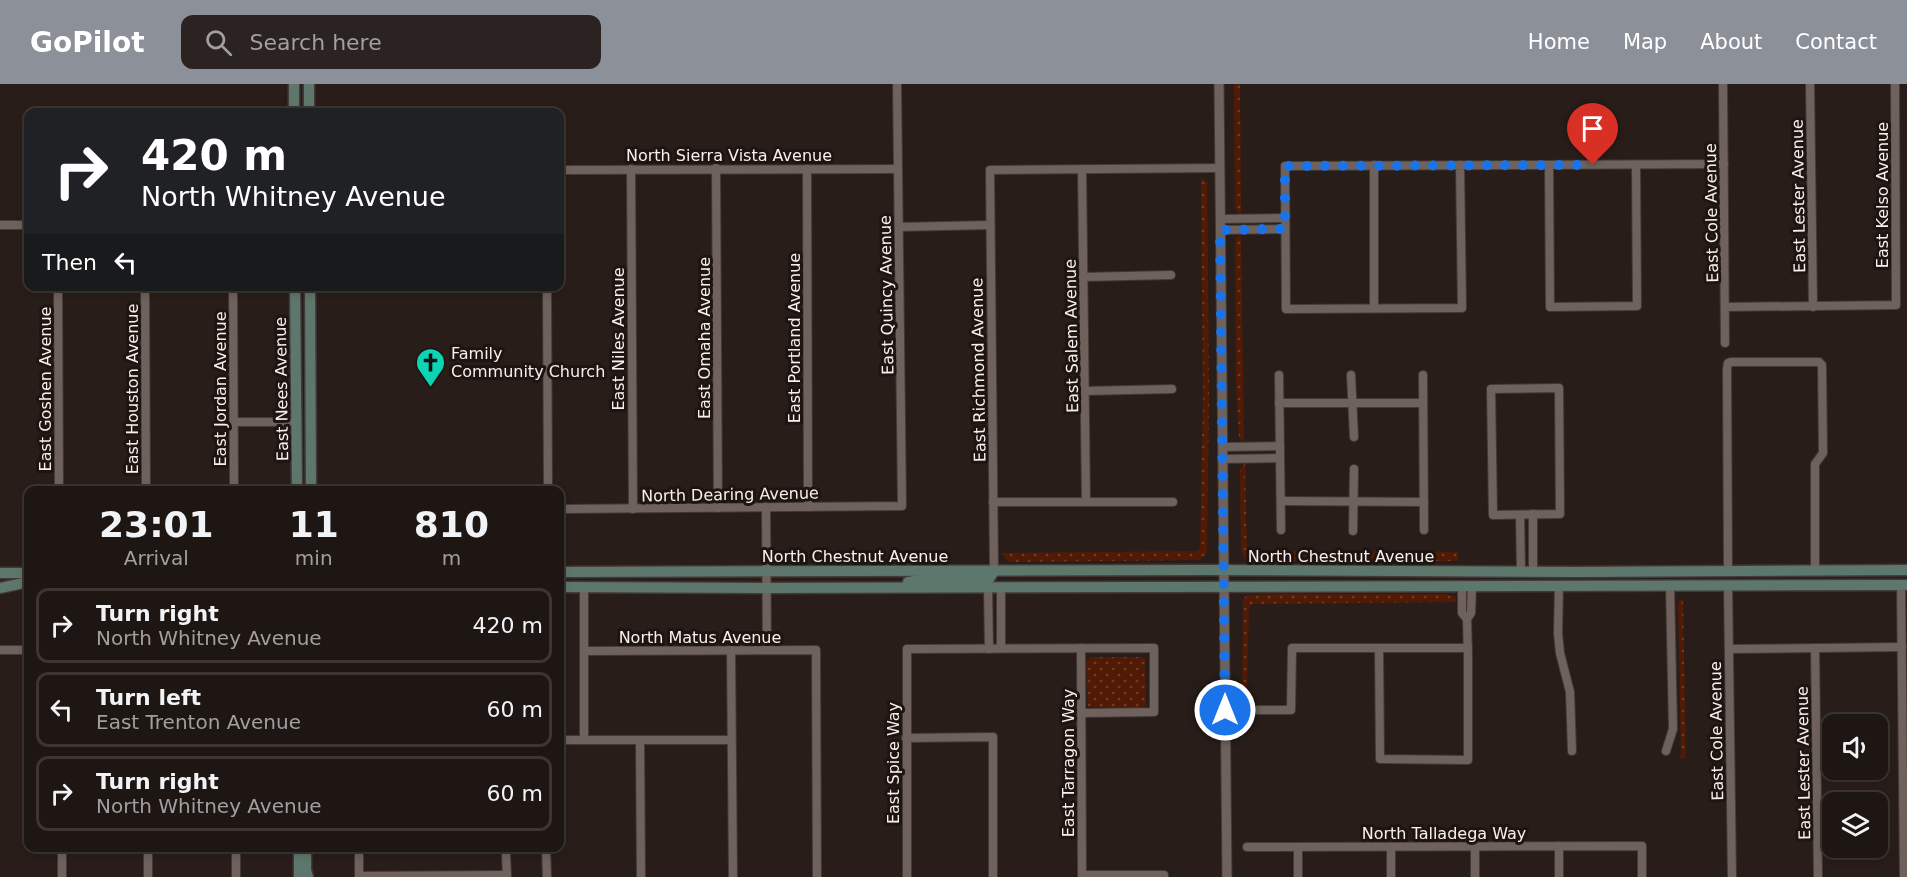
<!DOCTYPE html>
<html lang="en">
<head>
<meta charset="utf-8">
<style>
	body { margin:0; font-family:"DejaVu Sans",sans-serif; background:#2b2321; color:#f1f3f6; height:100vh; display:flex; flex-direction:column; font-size:22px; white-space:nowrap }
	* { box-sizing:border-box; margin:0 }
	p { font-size:20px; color:#a19fa0 }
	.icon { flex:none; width:33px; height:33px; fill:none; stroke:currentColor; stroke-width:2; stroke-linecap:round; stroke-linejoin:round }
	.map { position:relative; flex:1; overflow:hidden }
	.side { position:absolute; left:24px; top:402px; width:540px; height:366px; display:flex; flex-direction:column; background:#1e1613; border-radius:12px; box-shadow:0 3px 9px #0003,0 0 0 2px #3c3533 }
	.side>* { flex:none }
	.hud { position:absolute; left:24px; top:24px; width:540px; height:183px; border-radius:12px; box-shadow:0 3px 9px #0003,0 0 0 2px #3c3533; background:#202124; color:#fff; overflow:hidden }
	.tools { position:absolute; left:1822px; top:630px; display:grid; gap:12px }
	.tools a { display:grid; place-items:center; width:66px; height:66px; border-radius:12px; background:#1e1613; box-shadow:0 3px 9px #0003,0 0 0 2px #3c3533; font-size:30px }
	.pin { position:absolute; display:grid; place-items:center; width:51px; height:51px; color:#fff; margin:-62px -26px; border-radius:50% 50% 50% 0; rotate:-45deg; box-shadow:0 0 6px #0007 }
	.pin .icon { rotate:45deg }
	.me { position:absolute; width:66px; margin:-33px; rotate:0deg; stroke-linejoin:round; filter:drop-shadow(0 0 4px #0008) }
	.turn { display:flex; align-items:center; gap:21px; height:126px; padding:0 18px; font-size:27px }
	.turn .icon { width:78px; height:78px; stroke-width:2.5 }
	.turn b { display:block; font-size:42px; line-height:51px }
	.then { display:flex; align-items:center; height:57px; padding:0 18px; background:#0003; gap:12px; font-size:22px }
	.eta { display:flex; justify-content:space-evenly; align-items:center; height:102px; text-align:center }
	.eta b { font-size:36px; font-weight:800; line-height:42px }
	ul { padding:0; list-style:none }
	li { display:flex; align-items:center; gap:18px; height:75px; margin:0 12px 9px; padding:0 6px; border:3px solid #3c3533; border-radius:12px }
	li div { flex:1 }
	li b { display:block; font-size:22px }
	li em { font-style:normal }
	header { display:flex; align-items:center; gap:36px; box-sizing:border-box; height:84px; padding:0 30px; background:#8c9099; color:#fff }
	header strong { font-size:28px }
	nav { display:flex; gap:33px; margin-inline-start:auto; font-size:21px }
	.search { width:420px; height:54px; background:#2b2321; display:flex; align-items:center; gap:15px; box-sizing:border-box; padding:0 21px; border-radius:12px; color:#a19fa0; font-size:22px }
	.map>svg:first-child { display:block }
</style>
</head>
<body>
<header>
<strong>GoPilot</strong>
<div class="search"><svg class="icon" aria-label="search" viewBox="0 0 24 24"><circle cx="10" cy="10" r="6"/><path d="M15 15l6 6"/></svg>Search here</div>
<nav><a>Home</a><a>Map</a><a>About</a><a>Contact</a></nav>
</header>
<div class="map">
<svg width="1907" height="793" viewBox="0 0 1907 793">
	<defs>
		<pattern id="grass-dots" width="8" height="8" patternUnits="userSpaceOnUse" patternTransform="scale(1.5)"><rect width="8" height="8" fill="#511a05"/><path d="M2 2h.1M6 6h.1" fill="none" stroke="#6b3c2a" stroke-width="1.8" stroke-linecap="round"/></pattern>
	</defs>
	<rect width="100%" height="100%" fill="#281d19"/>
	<g fill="url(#grass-dots)">
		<polygon points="1235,0 1240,0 1241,131 1235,125 1234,1"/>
		<polygon points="1201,93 1207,98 1209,313 1207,469 1200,476 1008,478 1001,469 1197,467 1200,464 1203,313"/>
		<polygon points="1241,150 1244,358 1239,354 1236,301 1235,155"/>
		<polygon points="1245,379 1247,467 1458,468 1458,477 1249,477 1245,475 1241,467 1240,385"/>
		<polygon points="1279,510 1448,510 1455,513 1457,518 1252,520 1249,523 1247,609 1251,613 1251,619 1246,619 1242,615 1242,612 1243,516 1246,512 1250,511"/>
		<polygon points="1683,514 1686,674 1679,674 1681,669 1678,518"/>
		<polygon points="1091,573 1141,573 1145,574 1146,618 1145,622 1141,623 1091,623 1088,622 1086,578"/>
	</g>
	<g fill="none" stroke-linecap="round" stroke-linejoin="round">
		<defs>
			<g id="minor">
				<polyline points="1723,0 1725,259"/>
				<polyline points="1810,0 1813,223"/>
				<polyline points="1374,81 1374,224"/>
				<polyline points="1460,81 1462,224 1286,225 1285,82 1724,80"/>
				<polyline points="1549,81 1550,223 1637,222 1636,81"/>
				<polyline points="716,84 718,424"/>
				<polyline points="631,85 633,425"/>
				<polyline points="807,85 808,423"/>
				<polyline points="1082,85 1086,418"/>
				<polyline points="560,86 898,85"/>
				<polyline points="1220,135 1285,134"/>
				<polyline points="0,141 28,141"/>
				<polyline points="899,143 990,141"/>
				<polyline points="1220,146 1285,145"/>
				<polyline points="1083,193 1171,191"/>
				<polyline points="58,202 59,406"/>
				<polyline points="145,202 146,406"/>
				<polyline points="233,202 234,406"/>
				<polyline points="547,202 548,406"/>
				<polyline points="1725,223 1896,221 1895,0"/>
				<polyline points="1279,291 1281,446"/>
				<polyline points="1351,291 1354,353"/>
				<polyline points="1423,291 1424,446"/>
				<polygon points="1559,304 1560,430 1493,431 1491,305"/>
				<polyline points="1085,307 1172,305"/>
				<polyline points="1279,319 1423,319"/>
				<polyline points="234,338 296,338"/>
				<polyline points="1223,363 1280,362"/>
				<polyline points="1223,375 1280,374"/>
				<polyline points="1281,417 1424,418"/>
				<polyline points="993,418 1173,418"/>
				<polyline points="766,423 767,566"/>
				<polyline points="560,425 902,422 897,0"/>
				<polyline points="1533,430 1533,488"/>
				<polyline points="1520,431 1521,488"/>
				<polyline points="1353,447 1354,385"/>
				<polyline points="994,487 990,86 1219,84"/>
				<polyline points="1728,487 1727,285 1728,279 1731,278 1819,278 1822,281 1823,369 1815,380 1815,486"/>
				<polyline points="1728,501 1732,793"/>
				<polyline points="1901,501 1904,793"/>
				<polyline points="1559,502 1558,549 1560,569 1570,608 1572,667"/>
				<polyline points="584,503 584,656"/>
				<polyline points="988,503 989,565"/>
				<polyline points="1001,503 1001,564"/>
				<polyline points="1467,535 1471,529 1472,502"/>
				<polyline points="1081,564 1082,793"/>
				<polyline points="1379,564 1380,675 1468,676 1468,573 1467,535 1462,529 1462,502"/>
				<polyline points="1815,564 1818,793"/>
				<polyline points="1729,565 1902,563"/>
				<polyline points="0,566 28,566"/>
				<polyline points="731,566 733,793"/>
				<polyline points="584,567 816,566 817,793"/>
				<polyline points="1225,626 1291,626 1292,564 1468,564"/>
				<polyline points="906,654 993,653 993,793"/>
				<polyline points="560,656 731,656"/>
				<polyline points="640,656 641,793"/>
				<polyline points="1666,667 1673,645 1670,501"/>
				<polyline points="1559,762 1559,793"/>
				<polyline points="1247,763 1642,762 1642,793"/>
				<polyline points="1298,763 1298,793"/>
				<polyline points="1391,763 1391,793"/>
				<polyline points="1475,763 1475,793"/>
				<polyline points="62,764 62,793"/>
				<polyline points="148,764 148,793"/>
				<polyline points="546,764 547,793"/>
				<polyline points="359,770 359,793"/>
				<polyline points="506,770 507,793"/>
				<polyline points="1082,791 1164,791 1164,793"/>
				<polyline points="359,792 507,791"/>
				<polyline points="236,793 236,764"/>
				<polyline points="907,793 907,565 1154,564 1154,628 1081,629"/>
			</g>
			<polyline id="tertiary" points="1219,0 1227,793"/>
			<g id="secondary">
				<polyline points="294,0 294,28"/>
				<polyline points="309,0 309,28"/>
				<polyline points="295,202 297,406"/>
				<polyline points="310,202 311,406"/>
				<polyline points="560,488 1205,486 1576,488 1907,486"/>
				<polyline points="0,489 28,489"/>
				<polyline points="908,498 927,495 989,495 994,487"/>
				<polyline points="560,503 766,504 1907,501"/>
				<polyline points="0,504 28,498"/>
				<polyline points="299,764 299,793"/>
				<polyline points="306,764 306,786 308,793"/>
			</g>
		</defs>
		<use href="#minor" stroke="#433a38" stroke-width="10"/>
		<use href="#tertiary" stroke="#433a38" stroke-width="11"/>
		<use href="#secondary" stroke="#433a38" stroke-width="13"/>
		<use href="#minor" stroke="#6f625d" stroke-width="8"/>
		<use href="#tertiary" stroke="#6f625d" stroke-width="9"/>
		<use href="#secondary" stroke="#5e776d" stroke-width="10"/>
	</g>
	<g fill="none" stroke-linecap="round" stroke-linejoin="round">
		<polyline stroke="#1a73e8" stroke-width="10" stroke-dasharray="0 18" points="1225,626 1220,146 1285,145 1285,82 1593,81"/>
	</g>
	<defs>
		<symbol id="church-pin" viewBox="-11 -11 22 30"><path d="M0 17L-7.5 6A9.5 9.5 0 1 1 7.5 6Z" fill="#0cd5b5" stroke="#1e1410"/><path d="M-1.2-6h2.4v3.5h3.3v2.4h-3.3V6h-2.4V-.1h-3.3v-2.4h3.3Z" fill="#111"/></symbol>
	</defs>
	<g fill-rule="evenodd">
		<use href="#church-pin" x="414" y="262" width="33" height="45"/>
	</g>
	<g text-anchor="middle" stroke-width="6" stroke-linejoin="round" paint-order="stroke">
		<g font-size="16" fill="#f8f0ee" stroke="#1e1410">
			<text x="729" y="77">North Sierra Vista Avenue</text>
			<text transform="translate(1882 111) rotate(-90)" y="6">East Kelso Avenue</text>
			<text transform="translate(1798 112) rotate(-91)" y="6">East Lester Avenue</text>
			<text transform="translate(1711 129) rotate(-91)" y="6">East Cole Avenue</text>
			<text transform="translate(886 211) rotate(-91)" y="6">East Quincy Avenue</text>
			<text transform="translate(1071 252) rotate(-91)" y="6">East Salem Avenue</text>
			<text transform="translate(704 254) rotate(-90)" y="6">East Omaha Avenue</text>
			<text transform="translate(794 254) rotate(-90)" y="6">East Portland Avenue</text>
			<text transform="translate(618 255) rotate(-90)" y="6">East Niles Avenue</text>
			<text transform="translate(978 286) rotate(-91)" y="6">East Richmond Avenue</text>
			<text transform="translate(45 305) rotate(-90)" y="6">East Goshen Avenue</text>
			<text transform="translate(132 305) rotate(-90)" y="6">East Houston Avenue</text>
			<text transform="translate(220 305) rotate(-90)" y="6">East Jordan Avenue</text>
			<text transform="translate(281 305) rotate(-91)" y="6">East Nees Avenue</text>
			<text transform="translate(730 410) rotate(-1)" y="6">North Dearing Avenue</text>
			<text x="855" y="478">North Chestnut Avenue</text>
			<text x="1341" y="478">North Chestnut Avenue</text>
			<text x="700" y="559">North Matus Avenue</text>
			<text transform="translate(1716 647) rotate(-91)" y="6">East Cole Avenue</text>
			<text transform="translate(893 679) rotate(-90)" y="6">East Spice Way</text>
			<text transform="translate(1068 679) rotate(-90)" y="6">East Tarragon Way</text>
			<text transform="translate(1803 679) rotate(-91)" y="6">East Lester Avenue</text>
			<text x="1444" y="755">North Talladega Way</text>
		</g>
		<g font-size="16" fill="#f8f0ee" stroke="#1e1410" text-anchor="start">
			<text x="451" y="275">Family<tspan x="451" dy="18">Community Church</tspan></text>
		</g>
	</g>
</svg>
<div class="tools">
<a><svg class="icon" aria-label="sound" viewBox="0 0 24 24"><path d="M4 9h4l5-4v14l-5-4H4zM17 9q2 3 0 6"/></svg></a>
<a><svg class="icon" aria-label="layers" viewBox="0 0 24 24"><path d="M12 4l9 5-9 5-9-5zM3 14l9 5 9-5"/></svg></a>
</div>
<div class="pin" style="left:1593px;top:81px;background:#d93025"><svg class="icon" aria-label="arrive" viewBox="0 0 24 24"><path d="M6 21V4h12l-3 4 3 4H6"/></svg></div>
<svg class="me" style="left:1225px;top:626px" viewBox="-20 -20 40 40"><circle r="17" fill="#1a73e8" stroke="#fff" stroke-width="3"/><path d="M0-11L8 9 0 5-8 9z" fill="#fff"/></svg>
<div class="hud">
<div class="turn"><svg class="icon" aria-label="right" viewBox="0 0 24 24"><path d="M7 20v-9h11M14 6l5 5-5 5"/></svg><div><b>420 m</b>North Whitney Avenue</div></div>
<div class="then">Then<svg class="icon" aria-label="left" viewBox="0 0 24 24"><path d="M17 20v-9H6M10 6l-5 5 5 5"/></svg></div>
</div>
<section class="side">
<div class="eta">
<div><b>23:01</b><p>Arrival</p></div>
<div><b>11</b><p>min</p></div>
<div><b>810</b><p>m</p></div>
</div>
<ul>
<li><svg class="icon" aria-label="right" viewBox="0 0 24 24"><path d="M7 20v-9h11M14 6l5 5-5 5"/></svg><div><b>Turn right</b><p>North Whitney Avenue</p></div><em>420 m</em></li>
<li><svg class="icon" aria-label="left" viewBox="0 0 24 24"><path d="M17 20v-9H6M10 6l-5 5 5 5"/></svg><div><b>Turn left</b><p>East Trenton Avenue</p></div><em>60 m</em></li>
<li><svg class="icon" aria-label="right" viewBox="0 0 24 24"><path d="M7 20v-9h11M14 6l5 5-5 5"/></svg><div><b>Turn right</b><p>North Whitney Avenue</p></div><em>60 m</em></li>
</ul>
</section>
</div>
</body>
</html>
